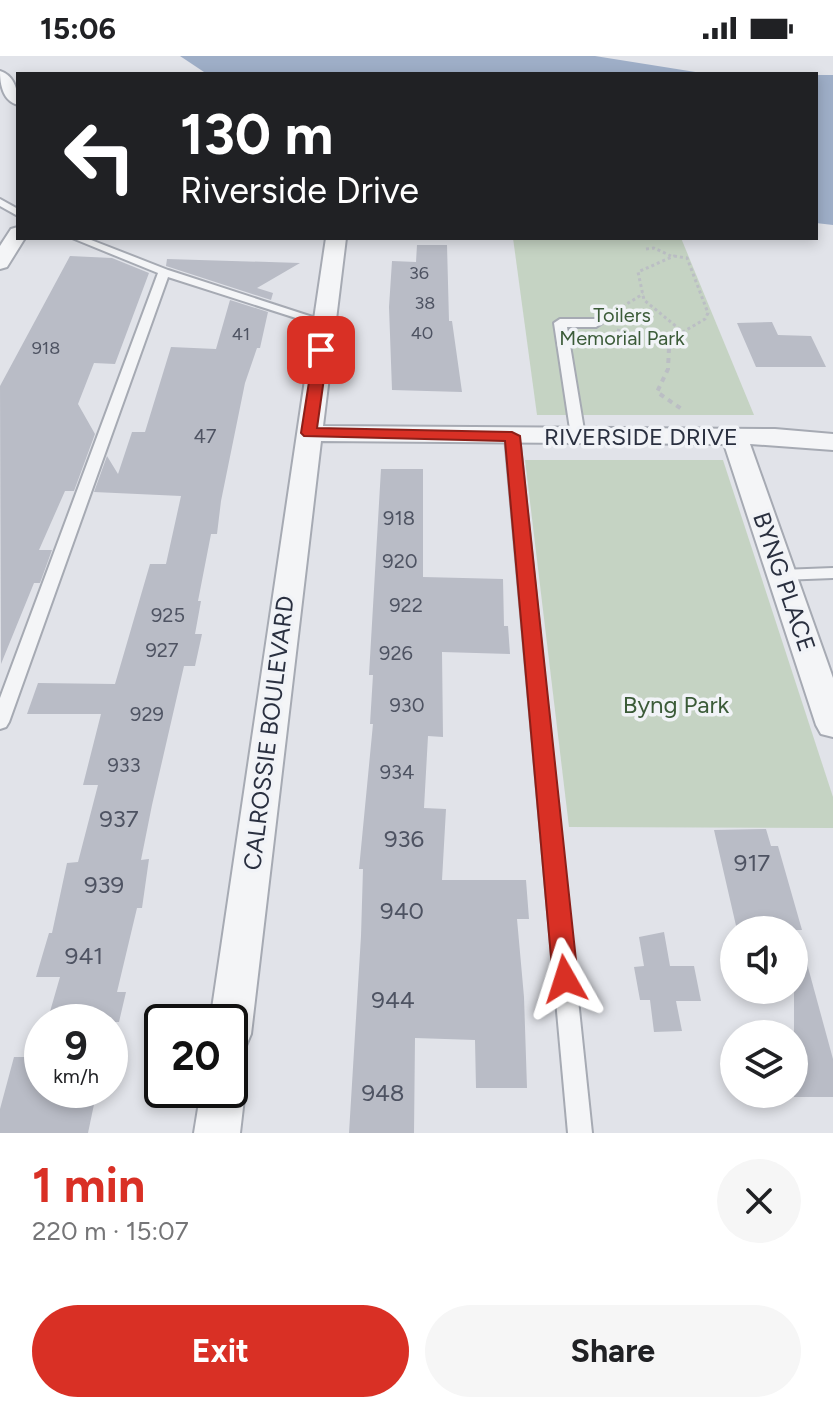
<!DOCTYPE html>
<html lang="en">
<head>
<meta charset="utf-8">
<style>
	body { margin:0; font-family:Figtree,sans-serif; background:#f6f6f6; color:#202124; height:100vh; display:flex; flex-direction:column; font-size:30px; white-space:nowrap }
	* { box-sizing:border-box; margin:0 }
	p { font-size:26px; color:#757577 }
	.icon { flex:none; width:44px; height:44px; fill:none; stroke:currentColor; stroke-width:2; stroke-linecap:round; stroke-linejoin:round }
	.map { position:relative; height:1077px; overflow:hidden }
	.side { display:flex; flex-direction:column; background:#fff; flex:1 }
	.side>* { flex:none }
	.banner { position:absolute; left:16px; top:16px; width:802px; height:168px; border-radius:0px; box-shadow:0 4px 12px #0003; background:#202124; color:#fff; overflow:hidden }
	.tools { position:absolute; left:720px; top:860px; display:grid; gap:16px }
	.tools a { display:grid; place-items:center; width:88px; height:88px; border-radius:50%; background:#fff; box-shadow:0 4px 12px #0003; font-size:40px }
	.speed { position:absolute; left:24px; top:948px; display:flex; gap:16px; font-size:40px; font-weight:700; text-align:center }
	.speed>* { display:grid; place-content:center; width:104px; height:104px; border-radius:50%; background:#fff; box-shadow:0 4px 12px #0003; line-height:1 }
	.speed small { font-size:20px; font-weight:400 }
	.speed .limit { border:4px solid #111; border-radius:12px; background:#fff; color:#111 }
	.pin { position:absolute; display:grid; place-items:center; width:68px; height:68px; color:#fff; margin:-34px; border-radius:16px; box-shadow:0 4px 12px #0006 }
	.me { position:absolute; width:88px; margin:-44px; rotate:354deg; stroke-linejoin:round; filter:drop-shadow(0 0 6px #0008) }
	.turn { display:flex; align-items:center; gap:28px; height:168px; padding:0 32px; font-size:36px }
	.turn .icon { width:104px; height:104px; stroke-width:2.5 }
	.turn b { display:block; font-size:56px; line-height:68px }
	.round { display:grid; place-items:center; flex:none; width:84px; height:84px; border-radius:42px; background:#f6f6f6 }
	.summary { display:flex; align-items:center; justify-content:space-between; height:136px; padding:0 32px }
	h1 { font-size:48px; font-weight:700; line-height:60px; color:#d93025 }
	.primary-button { display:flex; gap:16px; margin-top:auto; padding:16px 32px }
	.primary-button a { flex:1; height:92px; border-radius:48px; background:#d93025; color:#fff; font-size:32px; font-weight:700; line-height:92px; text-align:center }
	.primary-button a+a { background:#f6f6f6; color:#202124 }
	.status { display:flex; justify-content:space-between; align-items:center; height:56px; padding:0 40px; background:#fff; direction:ltr }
	.status svg { height:22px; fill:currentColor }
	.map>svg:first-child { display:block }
</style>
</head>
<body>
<div class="status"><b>15:06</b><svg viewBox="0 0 49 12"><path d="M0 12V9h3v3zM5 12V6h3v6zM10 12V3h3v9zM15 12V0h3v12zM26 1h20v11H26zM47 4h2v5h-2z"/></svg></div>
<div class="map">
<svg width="833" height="1077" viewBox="0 0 833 1077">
	<rect width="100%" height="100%" fill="#e1e3e9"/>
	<g fill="#c5d3c3">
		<polygon points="513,182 681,182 754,359 537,359"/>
		<polygon points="525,404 723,404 833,741 833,772 569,771"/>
	</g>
	<g fill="#9eaec7">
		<polygon points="180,0 595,0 708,18 207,18"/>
		<polygon points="816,19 833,19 833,169 816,167"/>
	</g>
	<g fill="#b9bcc6">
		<polygon points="417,189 447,189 449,265 452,265 462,336 392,334 389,251 392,205 416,206"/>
		<polygon points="70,200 112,202 149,217 115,308 94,307 78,348 95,378 74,435 65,435 39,494 52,494 40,527 34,527 1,608 0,330"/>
		<polygon points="167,203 300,207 257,232 273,237 271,244 166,210"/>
		<polygon points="230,244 268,256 260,292 257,292 245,327 221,445 217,478 211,478 198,545 201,545 195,578 202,578 195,610 184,610 152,749 141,804 149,803 142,852 137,852 117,936 126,936 119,966 47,966 60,921 36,921 49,877 52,877 67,807 78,806 98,729 83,729 101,658 27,658 38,627 115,628 150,508 166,508 181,440 94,436 107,400 118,418 132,376 145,376 171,291 216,293"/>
		<polygon points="772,266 778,279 811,280 826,311 756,311 737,267"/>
		<polygon points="381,413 423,413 423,521 503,523 504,570 508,570 510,598 442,596 443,681 428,680 424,752 446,753 442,824 526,824 529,863 517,863 524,941 527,1032 476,1032 475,984 415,982 414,1077 349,1077 361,880 363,813 359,813 373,668 370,668 373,619 369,619"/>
		<polygon points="766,773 771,790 778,790 802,874 737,874 714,774"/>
		<polygon points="664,876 670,910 694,910 701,945 676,945 682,975 654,976 650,944 640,944 634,911 644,910 639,881"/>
		<polygon points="803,893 833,1003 833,1041 794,1041 794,894"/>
		<polygon points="14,1001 42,1001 42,1034 97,1034 88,1077 0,1077 0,1053"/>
	</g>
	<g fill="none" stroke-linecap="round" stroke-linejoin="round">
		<defs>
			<g id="service">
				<polygon points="0,143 18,153 18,160 0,150"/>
				<polygon points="72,182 86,182 168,214 331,267 329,270 321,270 168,221 9,666 6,671 0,673 0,642 158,217"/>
				<polygon points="560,263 596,263 602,267 596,271 567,271 585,380 578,384 571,380 554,267"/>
				<polygon points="512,376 519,380 592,1077 568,1077 505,380"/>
				<polygon points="833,512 833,522 781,524 773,519 781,514"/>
			</g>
			<g id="minor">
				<path d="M0,15C15,20 18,35 18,49C3,45 0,29 0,15Z"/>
				<polygon points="18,171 18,182 25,182 7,211 0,213 0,190 11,173"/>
				<polygon points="326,182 346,182 323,370 775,373 833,378 833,394 750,388 833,622 833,681 821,678 816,669 724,388 321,385 251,978 245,992 230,998 230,966 210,966"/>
				<polygon points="230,1015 239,1019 245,1034 240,1077 194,1077 201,1034 230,1034"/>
			</g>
		</defs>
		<use href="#service" stroke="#a6aab3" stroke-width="4"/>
		<use href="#minor" stroke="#a6aab3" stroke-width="4"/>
		<g stroke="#bbbec4" stroke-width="3" stroke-dasharray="3 3" stroke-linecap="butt">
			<polyline points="646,193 654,192 671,200"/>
			<polygon points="674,200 687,202 708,257 705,263 683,276 644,244 638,216"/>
			<polyline points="612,257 643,238"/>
			<polyline points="617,274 669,292"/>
			<polyline points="669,294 677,279 683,276"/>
		</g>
		<polyline stroke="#bbbec4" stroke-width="4" stroke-dasharray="5 5" stroke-linecap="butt" points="669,292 668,313 657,336 683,354"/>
		<use href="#service" fill="#f4f5f7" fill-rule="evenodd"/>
		<use href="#minor" fill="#f4f5f7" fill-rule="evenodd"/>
	</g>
	<polygon fill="#d93025" stroke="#8d1f18" stroke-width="2" points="321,290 328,294 317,372 512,376 520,380 578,923 574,931 565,934 556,931 553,923 505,385 304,380 301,377 314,294"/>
	<g text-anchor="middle" stroke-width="7" stroke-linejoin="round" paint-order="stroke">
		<g font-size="18" fill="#4e5362">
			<text x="419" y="223">36</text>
			<text x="425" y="253">38</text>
			<text x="422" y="283">40</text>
			<text x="241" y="284">41</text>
			<text x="46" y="298">918</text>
		</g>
		<g font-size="20" fill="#3b5b38" stroke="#f1f3f7">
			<text x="622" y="266">Toilers<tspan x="622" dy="23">Memorial Park</tspan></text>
		</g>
		<g font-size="20" fill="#4e5362">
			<text x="205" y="387">47</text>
			<text x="399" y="469">918</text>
			<text x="400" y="512">920</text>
			<text x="406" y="556">922</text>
			<text x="168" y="566">925</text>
			<text x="162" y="601">927</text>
			<text x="396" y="604">926</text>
			<text x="407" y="656">930</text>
			<text x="147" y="665">929</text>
			<text x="124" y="716">933</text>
			<text x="397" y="723">934</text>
		</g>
		<g font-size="24" fill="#2a3040" stroke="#f1f3f7">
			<text x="641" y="389">RIVERSIDE DRIVE</text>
			<text transform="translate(784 526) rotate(71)" y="8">BYNG PLACE</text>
			<text transform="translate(269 677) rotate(-83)" y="8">CALROSSIE BOULEVARD</text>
		</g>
		<g font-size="24" fill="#3b5b38" stroke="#f1f3f7">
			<text x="676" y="657">Byng Park</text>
		</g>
		<g font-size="24" fill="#4e5362">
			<text x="119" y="771">937</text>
			<text x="404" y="791">936</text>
			<text x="752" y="815">917</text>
			<text x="104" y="837">939</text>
			<text x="402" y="863">940</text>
			<text x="84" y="908">941</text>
			<text x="393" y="952">944</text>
			<text x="383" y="1045">948</text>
		</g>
	</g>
</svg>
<div class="tools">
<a><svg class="icon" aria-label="sound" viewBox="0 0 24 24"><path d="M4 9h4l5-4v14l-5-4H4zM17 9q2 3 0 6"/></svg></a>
<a><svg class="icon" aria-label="layers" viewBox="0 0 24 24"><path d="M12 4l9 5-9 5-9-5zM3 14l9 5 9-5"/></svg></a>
</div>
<div class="speed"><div>9<small>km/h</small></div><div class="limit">20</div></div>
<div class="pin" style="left:321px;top:294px;background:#d93025"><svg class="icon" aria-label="arrive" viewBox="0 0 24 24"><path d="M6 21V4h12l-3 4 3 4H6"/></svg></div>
<svg class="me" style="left:565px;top:923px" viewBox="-20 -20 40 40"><path d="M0-17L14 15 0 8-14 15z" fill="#d93025" stroke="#fff" stroke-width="4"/></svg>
<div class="banner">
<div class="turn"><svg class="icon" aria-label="left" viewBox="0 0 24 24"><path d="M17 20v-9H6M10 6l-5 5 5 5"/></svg><div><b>130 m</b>Riverside Drive</div></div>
</div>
</div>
<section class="side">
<div class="summary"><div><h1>1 min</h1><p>220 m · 15:07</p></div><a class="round"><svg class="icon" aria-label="close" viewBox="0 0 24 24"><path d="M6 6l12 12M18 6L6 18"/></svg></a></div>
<div class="primary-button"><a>Exit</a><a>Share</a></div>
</section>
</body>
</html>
